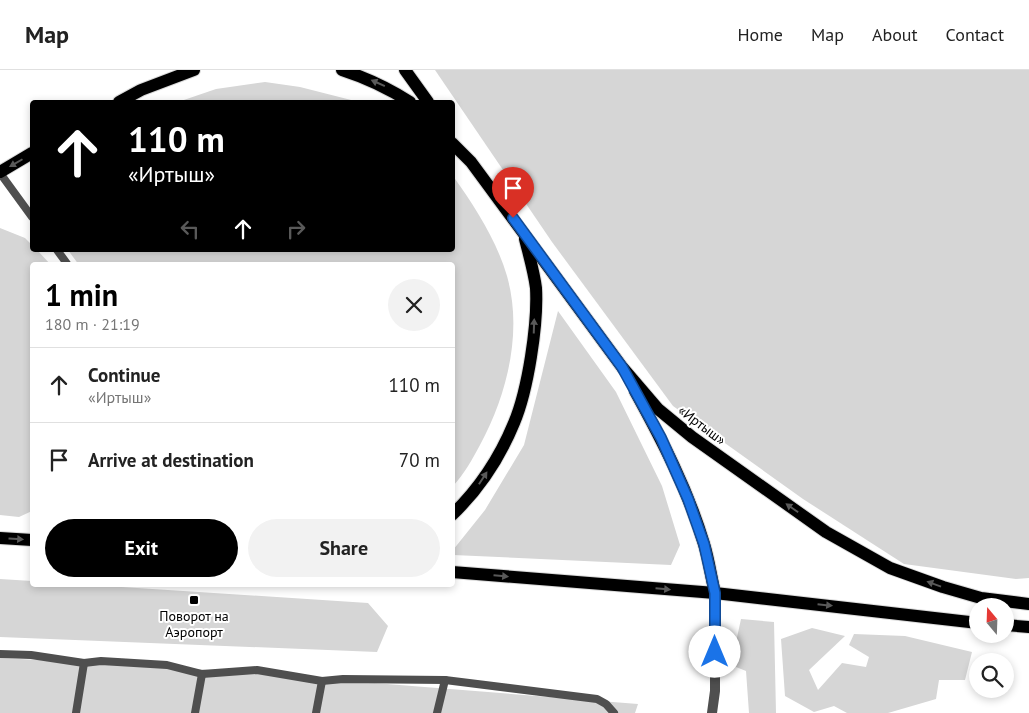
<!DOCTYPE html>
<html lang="en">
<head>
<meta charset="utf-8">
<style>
	body { margin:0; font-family:"PT Sans",sans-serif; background:#f2f2f2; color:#222; height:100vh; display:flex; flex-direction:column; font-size:19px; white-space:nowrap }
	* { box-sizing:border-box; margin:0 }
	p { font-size:16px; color:#767676 }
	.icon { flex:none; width:28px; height:28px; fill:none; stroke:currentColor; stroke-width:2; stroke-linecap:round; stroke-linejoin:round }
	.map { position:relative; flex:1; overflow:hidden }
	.details { position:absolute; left:30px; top:192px; width:425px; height:325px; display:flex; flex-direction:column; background:#fff; border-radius:5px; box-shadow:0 2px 8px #0003 }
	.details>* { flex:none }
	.banner { position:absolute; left:30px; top:30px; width:425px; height:152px; border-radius:5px; box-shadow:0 2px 8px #0003; background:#000; color:#fff; overflow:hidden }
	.needle { width:32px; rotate:341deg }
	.tools { position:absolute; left:969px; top:528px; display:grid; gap:10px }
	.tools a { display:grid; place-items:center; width:45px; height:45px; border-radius:50%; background:#fff; box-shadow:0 2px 8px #0003; font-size:25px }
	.pin { position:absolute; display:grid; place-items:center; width:42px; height:42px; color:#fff; margin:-51px -21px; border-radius:50% 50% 50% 0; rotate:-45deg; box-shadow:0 0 5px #0007 }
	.pin .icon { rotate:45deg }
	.me { position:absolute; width:55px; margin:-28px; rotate:0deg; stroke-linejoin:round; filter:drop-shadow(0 0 4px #0008) }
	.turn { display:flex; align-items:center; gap:18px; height:105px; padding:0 15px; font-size:22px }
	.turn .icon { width:65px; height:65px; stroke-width:2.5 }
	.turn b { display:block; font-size:35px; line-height:42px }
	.lanes { display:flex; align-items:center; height:48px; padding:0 15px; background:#0003; justify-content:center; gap:25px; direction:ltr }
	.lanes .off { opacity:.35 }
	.round { display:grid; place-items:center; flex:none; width:52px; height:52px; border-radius:26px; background:#f2f2f2 }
	.summary { display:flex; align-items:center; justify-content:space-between; height:85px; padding:0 15px }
	h1 { font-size:30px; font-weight:800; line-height:38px; color:#000 }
	.cta { display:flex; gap:10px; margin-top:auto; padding:10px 15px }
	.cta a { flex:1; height:58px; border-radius:30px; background:#000; color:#fff; font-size:20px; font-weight:800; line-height:58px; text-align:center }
	.cta a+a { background:#f2f2f2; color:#222 }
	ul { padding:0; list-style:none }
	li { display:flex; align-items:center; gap:15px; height:75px; padding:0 15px; border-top:1px solid #e0e0e0 }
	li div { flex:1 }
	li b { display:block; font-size:19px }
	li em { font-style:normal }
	header { display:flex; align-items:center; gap:30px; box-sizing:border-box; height:70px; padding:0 25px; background:#fff; border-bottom:1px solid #e0e0e0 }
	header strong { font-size:24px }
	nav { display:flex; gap:28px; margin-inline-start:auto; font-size:18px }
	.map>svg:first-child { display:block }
</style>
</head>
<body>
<header>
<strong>Map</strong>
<nav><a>Home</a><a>Map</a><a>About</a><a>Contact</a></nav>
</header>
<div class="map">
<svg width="1029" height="643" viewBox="0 0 1029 643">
	<rect width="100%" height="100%" fill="#fff"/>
	<g fill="#d6d6d6">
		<polygon points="435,0 1029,0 1029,508 1016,509 904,494 803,429 673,336 552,172"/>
		<polygon points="265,12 300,17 359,32 178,32 216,19"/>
		<path d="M453,106C475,137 496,169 507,206C523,262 507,325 480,375C472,390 464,404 453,416L452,195H79L68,180H452Z"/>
		<polygon points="0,158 25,168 32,175 32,180 37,180 51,195 32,195 32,441 19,447 0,445"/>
		<polygon points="558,241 616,322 662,416 680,475 671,495 453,485 453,480 485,440 524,375"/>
		<polygon points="0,509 32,511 32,515 91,515 368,533 388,556 377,582 0,567"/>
		<polygon points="741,549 774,552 776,643 749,643 746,601 731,595"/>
		<polygon points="812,558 845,566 809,600 818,620 842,593 866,597 869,587 849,575 854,564 905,566 972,582 965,610 939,610 936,629 888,643 847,643 834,636 814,642 785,626 781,569"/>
		<polygon points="0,588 158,596 638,634 635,643 0,643"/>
	</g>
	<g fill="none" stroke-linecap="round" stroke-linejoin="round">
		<defs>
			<g id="primary">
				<path d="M342,0C367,8 388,18 410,32"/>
				<polyline points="405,0 428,32"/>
				<polyline points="119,32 141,20 194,0"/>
				<polyline points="452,73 471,92 622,297 658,339 692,367 826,462 890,498 943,517 981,528 1029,534"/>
				<polyline points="0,102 32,83"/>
				<path d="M635,321C662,370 688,420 704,474C709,490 711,507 715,523"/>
				<path d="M452,445C478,420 500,387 514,353C528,320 538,254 536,218C534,202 529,185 525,169"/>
				<polyline points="0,468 32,470"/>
				<polyline points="452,502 715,523 978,553"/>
				<polyline points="1005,555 1029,557"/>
			</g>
		</defs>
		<use href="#primary" stroke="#dbdbdb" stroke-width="14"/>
		<g stroke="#4f4f4f" stroke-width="8">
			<polyline points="0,103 32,147"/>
			<polyline points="57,180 68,195"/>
			<polyline points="0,584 31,585 84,593 101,591 167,595 202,604 257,600 322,611 343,609 445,610 597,629 606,634 614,643"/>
			<polyline points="76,643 84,593"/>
			<polyline points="195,643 202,604"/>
			<polyline points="316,643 322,611"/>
			<polyline points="437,643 445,610"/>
		</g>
		<polyline stroke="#4f4f4f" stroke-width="10" points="712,643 715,621 715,523"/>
		<use href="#primary" stroke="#000" stroke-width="12"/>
	</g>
	<defs><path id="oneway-solid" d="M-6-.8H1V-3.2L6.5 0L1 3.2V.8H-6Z" transform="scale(1.25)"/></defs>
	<g fill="#595959">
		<use href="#oneway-solid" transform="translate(378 13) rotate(-156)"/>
		<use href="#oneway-solid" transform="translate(16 93) rotate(150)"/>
		<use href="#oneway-solid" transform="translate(534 256) rotate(-88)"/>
		<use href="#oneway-solid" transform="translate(483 408) rotate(-57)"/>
		<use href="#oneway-solid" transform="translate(792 438) rotate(-145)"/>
		<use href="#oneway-solid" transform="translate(16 469) rotate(4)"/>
		<use href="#oneway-solid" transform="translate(501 506) rotate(5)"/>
		<use href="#oneway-solid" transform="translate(934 514) rotate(-160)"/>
		<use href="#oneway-solid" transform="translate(663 519) rotate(5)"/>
		<use href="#oneway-solid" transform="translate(825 535) rotate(6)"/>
	</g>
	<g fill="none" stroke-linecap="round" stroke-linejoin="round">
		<defs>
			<polyline id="route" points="513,148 622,297 661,368 688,429 704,474 715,523 715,582"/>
		</defs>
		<use href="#route" stroke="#114b97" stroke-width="12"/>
		<use href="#route" stroke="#1a73e8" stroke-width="9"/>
	</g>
	<rect fill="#000" stroke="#fff" stroke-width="2" x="189" y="525" width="10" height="10" rx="2.5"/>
	<g text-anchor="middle" stroke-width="4" stroke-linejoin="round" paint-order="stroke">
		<g font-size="14" fill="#000" stroke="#fff">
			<text transform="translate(702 355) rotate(37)" y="5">«Иртыш»</text>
		</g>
		<g font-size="14" fill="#000" stroke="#fff">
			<text x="194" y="551">Поворот на<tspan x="194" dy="16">Аэропорт</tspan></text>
		</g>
	</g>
</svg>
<div class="tools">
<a><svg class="needle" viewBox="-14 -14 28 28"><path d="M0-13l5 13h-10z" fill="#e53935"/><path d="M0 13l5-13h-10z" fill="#767676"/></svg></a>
<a><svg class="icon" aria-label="search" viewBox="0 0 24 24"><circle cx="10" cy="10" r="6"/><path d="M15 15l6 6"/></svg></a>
</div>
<div class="pin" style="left:513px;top:148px;background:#d93025"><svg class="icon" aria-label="arrive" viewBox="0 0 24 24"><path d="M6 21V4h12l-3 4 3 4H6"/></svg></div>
<svg class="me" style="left:715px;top:582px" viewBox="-20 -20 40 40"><circle r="19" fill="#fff"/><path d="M0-13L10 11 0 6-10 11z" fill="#1a73e8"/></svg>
<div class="banner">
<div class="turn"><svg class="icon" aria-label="ahead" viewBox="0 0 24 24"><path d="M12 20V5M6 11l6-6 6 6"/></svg><div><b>110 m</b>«Иртыш»</div></div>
<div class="lanes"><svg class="icon off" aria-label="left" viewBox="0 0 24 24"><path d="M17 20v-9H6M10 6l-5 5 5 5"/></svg><svg class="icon" aria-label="ahead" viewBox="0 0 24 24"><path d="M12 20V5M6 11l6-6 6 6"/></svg><svg class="icon off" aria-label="right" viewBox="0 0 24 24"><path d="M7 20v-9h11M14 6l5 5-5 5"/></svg></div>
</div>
<section class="details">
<div class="summary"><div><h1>1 min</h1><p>180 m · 21:19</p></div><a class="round"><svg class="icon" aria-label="close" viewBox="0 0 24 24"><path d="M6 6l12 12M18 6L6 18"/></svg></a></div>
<ul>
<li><svg class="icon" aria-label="ahead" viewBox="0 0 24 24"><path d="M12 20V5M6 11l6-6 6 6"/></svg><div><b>Continue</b><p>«Иртыш»</p></div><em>110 m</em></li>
<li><svg class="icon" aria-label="arrive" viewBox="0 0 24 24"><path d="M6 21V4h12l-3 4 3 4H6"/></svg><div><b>Arrive at destination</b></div><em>70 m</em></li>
</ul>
<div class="cta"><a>Exit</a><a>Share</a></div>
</section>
</div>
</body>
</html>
